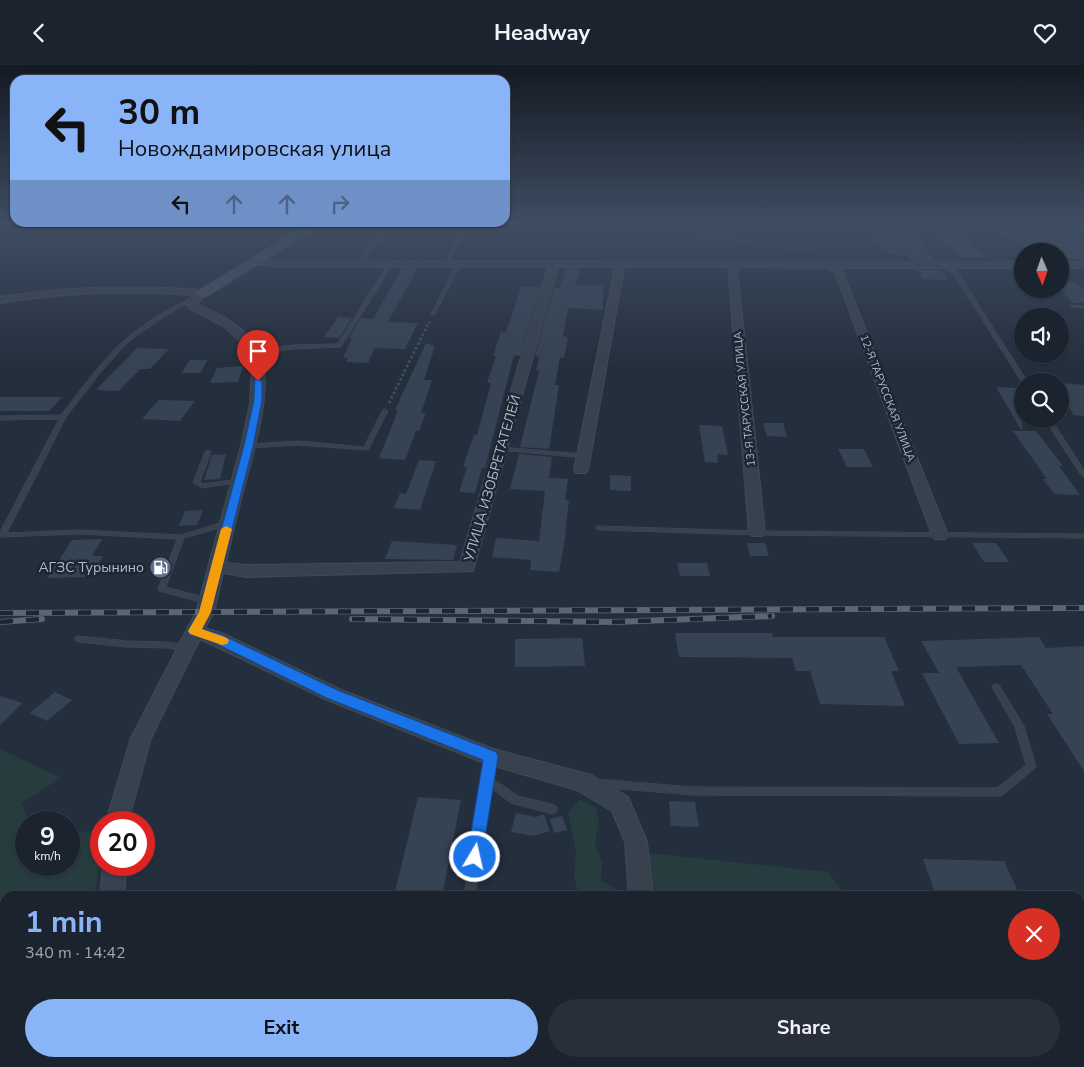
<!DOCTYPE html>
<html lang="en">
<head>
<meta charset="utf-8">
<style>
	body { margin:0; font-family:"Nunito Sans",sans-serif; background:#282f3a; color:#f1f3f6; height:100vh; display:flex; flex-direction:column; font-size:19px; white-space:nowrap }
	* { box-sizing:border-box; margin:0 }
	p { font-size:16px; color:#a0a4aa }
	.icon { flex:none; width:28px; height:28px; fill:none; stroke:currentColor; stroke-width:2; stroke-linecap:round; stroke-linejoin:round }
	.map { position:relative; flex:1; overflow:hidden }
	.panel { position:absolute; left:0px; top:826px; width:1085px; height:176px; display:flex; flex-direction:column; background:#1b232e; border-radius:15px 15px 0 0; box-shadow:0 1px 4px #0004,0 0 0 1px #39404a }
	.panel>* { flex:none }
	.hud { position:absolute; left:10px; top:10px; width:500px; height:152px; border-radius:15px; box-shadow:0 1px 4px #0004,0 0 0 1px #39404a; background:#8ab4f8; color:#111; overflow:hidden }
	.needle { width:32px; rotate:178deg }
	.buttons { position:absolute; left:1014px; top:178px; display:grid; gap:10px }
	.buttons a { display:grid; place-items:center; width:55px; height:55px; border-radius:50%; background:#1b232e; box-shadow:0 1px 4px #0004,0 0 0 1px #39404a; font-size:25px }
	.speed { position:absolute; left:15px; top:746px; display:flex; gap:10px; font-size:25px; font-weight:700; text-align:center }
	.speed>* { display:grid; place-content:center; width:65px; height:65px; border-radius:50%; background:#1b232e; box-shadow:0 1px 4px #0004,0 0 0 1px #39404a; line-height:1 }
	.speed small { font-size:12px; font-weight:400 }
	.speed .limit { border:8px solid #d22; background:#fff; color:#111 }
	.pin { position:absolute; display:grid; place-items:center; width:42px; height:42px; color:#fff; margin:-51px -21px; border-radius:50% 50% 50% 0; rotate:-45deg; box-shadow:0 0 5px #0007 }
	.pin .icon { rotate:45deg }
	.me { position:absolute; width:55px; margin:-28px; rotate:9deg; stroke-linejoin:round; filter:drop-shadow(0 0 4px #0008) }
	.turn { display:flex; align-items:center; gap:18px; height:105px; padding:0 25px; font-size:22px }
	.turn .icon { width:65px; height:65px; stroke-width:2.5 }
	.turn b { display:block; font-size:35px; line-height:42px }
	.lanes { display:flex; align-items:center; height:48px; padding:0 25px; background:#0003; justify-content:center; gap:25px; direction:ltr }
	.lanes .off { opacity:.35 }
	.round { display:grid; place-items:center; flex:none; width:52px; height:52px; border-radius:26px; background:#282f3a }
	.summary { display:flex; align-items:center; justify-content:space-between; height:85px; padding:0 25px }
	h1 { font-size:30px; font-weight:700; line-height:38px; color:#8ab4f8 }
	.button { display:flex; gap:10px; margin-top:auto; padding:10px 25px }
	.button a { flex:1; height:58px; border-radius:30px; background:#8ab4f8; color:#111; font-size:20px; font-weight:700; line-height:58px; text-align:center }
	.button a+a { background:#282f3a; color:#f1f3f6 }
	header { display:flex; justify-content:space-between; align-items:center; height:65px; padding:0 25px; background:#1b232e; font-size:22px; font-weight:700 }
	.map>svg:first-child { display:block }
</style>
</head>
<body>
<header><svg class="icon" aria-label="back" viewBox="0 0 24 24"><path d="M15 5l-7 7 7 7"/></svg>Headway<svg class="icon" aria-label="heart" viewBox="0 0 24 24"><path d="M12 20l-8-8c-3-5 5-10 8-4 3-6 11-1 8 4z"/></svg></header>
<div class="map">
<svg width="1084" height="1002" viewBox="0 0 1084 1002">
	<rect width="100%" height="100%" fill="#242f3e"/>
	<g fill="#263c3f">
		<polygon points="0,684 61,713 22,738 28,757 26,758 26,800 69,800 69,766 101,767 95,831 5,831 5,956 0,958"/>
		<polygon points="580,735 596,742 599,756 595,778 602,798 601,816 614,823 620,831 580,831 574,814 576,787 568,748"/>
		<polygon points="647,788 828,807 846,831 652,831"/>
		<polygon points="561,998 641,998 640,1002 562,1002"/>
		<polygon points="673,998 1073,998 1075,1002 674,1002"/>
	</g>
	<g fill="#364354">
		<polygon points="861,159 887,159 896,169 915,169 934,195 911,195 907,190 898,191 895,189 889,189"/>
		<polygon points="991,160 1066,160 1084,172 1084,194 1070,194 1060,186 1027,186"/>
		<polygon points="933,168 959,168 987,193 961,193"/>
		<polygon points="402,204 417,204 388,257 418,258 405,284 375,283 368,298 346,297 348,293 343,293 352,273 349,273 361,253 373,254"/>
		<polygon points="566,204 579,205 576,220 603,220 603,245 568,243 563,271 568,272 564,293 560,293 555,320 559,320 549,384 520,382 539,306 536,306 539,292 535,291 554,223 560,223"/>
		<polygon points="917,205 941,205 948,215 923,214"/>
		<polygon points="1060,216 1076,217 1084,225 1084,238 1073,238 1060,223"/>
		<polygon points="521,221 540,222 520,291 514,290 485,403 482,403 475,428 459,427 467,402 463,402 474,370 477,370 491,318 487,318 496,291 493,291 501,267 505,268 510,256"/>
		<polygon points="338,252 352,253 339,273 324,272"/>
		<polygon points="426,278 435,281 424,315 432,315 421,348 426,348 419,366 416,366 405,395 379,393 397,348 397,345 395,345"/>
		<polygon points="137,283 169,284 150,304 140,304 119,326 96,325"/>
		<polygon points="190,295 208,295 200,308 181,308"/>
		<polygon points="243,301 238,317 210,318 217,303"/>
		<polygon points="1060,318 1084,320 1084,351 1074,350 1060,330"/>
		<polygon points="996,322 1016,323 1022,332 1022,366 1036,366 1063,401 1059,401 1080,430 1054,429 1043,414 1047,414 1013,366 1022,366"/>
		<polygon points="0,332 62,332 49,346 0,346"/>
		<polygon points="159,335 195,336 180,356 142,354"/>
		<polygon points="763,358 783,358 787,372 767,371"/>
		<polygon points="699,360 722,361 728,390 717,389 718,398 705,397"/>
		<polygon points="838,384 864,384 873,402 847,402"/>
		<polygon points="226,389 220,414 204,415 212,390"/>
		<polygon points="519,389 552,392 549,413 568,414 565,435 569,436 565,468 566,468 559,507 530,505 531,495 492,492 496,473 539,476 545,426 510,424"/>
		<polygon points="419,395 436,396 420,445 394,443 400,428 406,429"/>
		<polygon points="610,410 631,411 631,426 610,425"/>
		<polygon points="203,445 197,460 179,461 185,446"/>
		<polygon points="102,474 92,491 103,491 91,512 47,513 72,475"/>
		<polygon points="392,476 457,480 453,495 385,494"/>
		<polygon points="747,478 765,478 769,491 750,491"/>
		<polygon points="972,478 996,478 1009,497 984,497"/>
		<polygon points="677,498 707,498 710,511 680,511"/>
		<polygon points="675,568 772,568 773,572 884,572 899,606 891,606 905,641 820,639 810,606 796,606 792,593 679,592"/>
		<polygon points="1039,572 1046,583 1084,581 1084,706 1047,649 1053,649 1021,600 956,602 999,678 959,679 922,608 939,608 921,576"/>
		<polygon points="582,573 585,601 515,602 515,574"/>
		<polygon points="55,627 72,635 47,656 30,648"/>
		<polygon points="0,631 23,638 0,660"/>
		<polygon points="418,732 461,735 442,831 394,831"/>
		<polygon points="669,736 695,737 699,762 671,761"/>
		<polygon points="516,748 536,752 544,749 550,766 533,771 511,767"/>
		<polygon points="562,751 567,765 554,768 550,754"/>
		<polygon points="923,794 1004,796 1019,829 935,828"/>
	</g>
	<g fill="none" stroke-linecap="round" stroke-linejoin="round">
		<defs>
			<g id="lane">
				<polygon points="386,159 390,159 361,200 357,200 357,198"/>
				<polygon points="466,159 470,159 448,198 444,199 444,198"/>
				<polygon points="460,197 464,198 457,206 435,249 431,250 431,249 453,206"/>
				<polygon points="389,198 393,199 341,282 294,284 254,289 251,287 254,285 294,280 337,279"/>
				<polygon points="940,200 944,200 957,206 1027,316 1022,316 1022,317 1021,316 953,208 940,202"/>
				<path d="M191,233L195,234L167,250L139,269L124,281L101,307L66,352L7,468L79,465L181,470L226,456H230L232,458L230,460L184,473L166,522L211,534L212,536L211,538L208,539L159,526L158,524L177,474L79,469L0,472V467L59,354L0,355V351L61,350C80,326 98,300 120,279C141,260 166,245 191,233Z"/>
				<polygon points="1070,240 1084,241 1084,243 1070,242"/>
				<polygon points="385,344 388,346 368,385 298,380 249,383 246,381 249,379 298,376 364,382 382,346"/>
				<polygon points="1045,354 1051,354 1084,405 1084,412 1081,410"/>
				<polygon points="500,382 584,389 587,391 584,393 498,385 497,384"/>
				<polygon points="208,385 211,387 200,417 203,419 239,414 242,416 241,417 202,423 193,418 205,387"/>
				<polygon points="597,461 757,466 1084,469 1084,473 757,470 600,465 596,463"/>
				<polygon points="79,571 127,576 167,577 186,580 189,581 190,583 189,585 186,586 167,583 127,582 79,577 76,576 75,574 76,572"/>
				<polygon points="996,619 999,620 1024,661 1036,701 1034,704 1003,730 999,731 692,730 597,722 594,721 592,718 594,715 597,714 692,722 997,723 1026,700 1015,662 992,622 993,620"/>
				<polygon points="491,688 494,689 496,692 492,713 518,731 552,739 556,741 557,744 556,747 552,749 511,738 491,723 475,831 464,831 486,692 488,689"/>
				<polygon points="437,998 449,998 448,1002 436,1002"/>
			</g>
			<g id="street">
				<path d="M255,193L277,196L1022,197V203H841L948,470L945,474H935L932,470L835,207L827,203L737,202L765,468L762,471H752L749,468L728,202H624L588,405L586,408H576L574,405L615,202H558L473,506L247,512L223,508L214,547L205,563L224,569L339,624L493,684L591,710L628,732L647,777L653,831H629L625,777L612,746L577,725L484,698L325,634L200,574L151,673L131,746L130,758H108L109,746L131,673L196,547L241,381L250,339L252,302L244,280L225,262L189,243L186,238L194,230C128,225 64,227 0,238V232C67,221 134,220 202,225L207,228L197,239C221,250 246,261 259,286C276,321 251,394 242,431C236,453 231,476 226,498L247,500L460,497L548,202H277L252,198V194Z"/>
				<rect x="1060" y="197" width="24" height="6"/>
				<polygon points="103,800 127,800 124,831 100,831"/>
				<polygon points="5,947 5,974 0,976 0,949"/>
				<polygon points="6,998 34,998 32,1002 4,1002"/>
				<polygon points="643,998 671,998 672,1002 644,1002"/>
			</g>
			<polygon id="secondary" points="308,159 323,159 207,231 202,232 195,228"/>
		</defs>
		<use href="#lane" stroke="#414a57" stroke-width="1"/>
		<use href="#street" stroke="#414a57" stroke-width="2"/>
		<use href="#secondary" stroke="#414a57" stroke-width="2"/>
		<g stroke="#3f5557" stroke-width="2" stroke-dasharray="2 2" stroke-linecap="butt">
			<polyline points="632,159 817,187"/>
			<polyline points="429,258 430,256"/>
		</g>
		<polyline stroke="#3f5557" stroke-width="2.5" stroke-dasharray="2.5 2.5" stroke-linecap="butt" points="389,338 429,257"/>
		<use href="#lane" fill="#38414e" fill-rule="evenodd"/>
		<use href="#street" fill="#38414e" fill-rule="evenodd"/>
		<use href="#secondary" fill="#465061" fill-rule="evenodd"/>
		<defs>
			<g id="rail">
				<polyline points="0,548 1084,543"/>
				<polyline points="352,554 615,557 772,551"/>
				<polyline points="0,557 42,554"/>
			</g>
		</defs>
		<use href="#rail" stroke="#5a6575" stroke-width="6"/>
		<use href="#rail" stroke="#1d2633" stroke-width="4.5" stroke-dasharray="13" stroke-linecap="butt"/>
	</g>
	<linearGradient id="sky" x2="0" y2="1"><stop stop-color="#141a22"/><stop offset="0.53" stop-color="#3f4d63"/><stop offset="1" stop-color="#3f4d63" stop-opacity="0"/></linearGradient>
	<rect width="1084" height="300" fill="url(#sky)"/>
	<polygon fill="#1a73e8" stroke="#114b97" points="255,314 262,316 262,335 253,381 211,547 202,564 222,570 337,625 496,687 498,692 481,798 475,800 469,798 467,792 483,695 327,633 213,577 190,569 188,566 199,547 244,381 254,335"/>
	<polygon fill="#f59e0b" points="226,461 232,464 211,547 202,564 227,573 229,576 227,579 222,580 190,569 188,566 199,547 221,464"/>
	<defs>
		<symbol id="fuel-disc" viewBox="-11 -11 22 22"><circle r="9.5" fill="#5c6f8a" stroke="#1d2633"/><path d="M-5.5-6h7V0h2V4h1.3V-2.5L3-4.5l.8-.8L6-3V5H2.5V1h-1V6h-7ZM-4.2-4.7v3.2H.2V-4.7Z" fill="#fff"/></symbol>
	</defs>
	<g fill-rule="evenodd">
		<use href="#fuel-disc" x="148" y="490" width="25" height="25"/>
	</g>
	<g text-anchor="middle" stroke-width="5" stroke-linejoin="round" paint-order="stroke">
		<g font-size="11" fill="#b4bcc9" stroke="#1d2633">
			<text transform="translate(888 333) rotate(69)" y="4">12-Я ТАРУССКАЯ УЛИЦА</text>
			<text transform="translate(744 334) rotate(-96)" y="4">13-Я ТАРУССКАЯ УЛИЦА</text>
		</g>
		<g font-size="14" fill="#b4bcc9" stroke="#1d2633">
			<text transform="translate(492 413) rotate(-74)" y="5">УЛИЦА ИЗОБРЕТАТЕЛЕЙ</text>
		</g>
		<g font-size="14" fill="#b4bcc9" stroke="#1d2633" text-anchor="end">
			<text x="144" y="507">АГЗС Турынино</text>
		</g>
	</g>
</svg>
<div class="buttons">
<a><svg class="needle" viewBox="-14 -14 28 28"><path d="M0-13l5 13h-10z" fill="#e53935"/><path d="M0 13l5-13h-10z" fill="#a0a4aa"/></svg></a>
<a><svg class="icon" aria-label="sound" viewBox="0 0 24 24"><path d="M4 9h4l5-4v14l-5-4H4zM17 9q2 3 0 6"/></svg></a>
<a><svg class="icon" aria-label="search" viewBox="0 0 24 24"><circle cx="10" cy="10" r="6"/><path d="M15 15l6 6"/></svg></a>
</div>
<div class="speed"><div>9<small>km/h</small></div><div class="limit">20</div></div>
<div class="pin" style="left:258px;top:316px;background:#d93025"><svg class="icon" aria-label="arrive" viewBox="0 0 24 24"><path d="M6 21V4h12l-3 4 3 4H6"/></svg></div>
<svg class="me" style="left:475px;top:792px" viewBox="-20 -20 40 40"><circle r="17" fill="#1a73e8" stroke="#fff" stroke-width="3"/><path d="M0-11L8 9 0 5-8 9z" fill="#fff"/></svg>
<div class="hud">
<div class="turn"><svg class="icon" aria-label="left" viewBox="0 0 24 24"><path d="M17 20v-9H6M10 6l-5 5 5 5"/></svg><div><b>30 m</b>Новождамировская улица</div></div>
<div class="lanes"><svg class="icon" aria-label="left" viewBox="0 0 24 24"><path d="M17 20v-9H6M10 6l-5 5 5 5"/></svg><svg class="icon off" aria-label="ahead" viewBox="0 0 24 24"><path d="M12 20V5M6 11l6-6 6 6"/></svg><svg class="icon off" aria-label="ahead" viewBox="0 0 24 24"><path d="M12 20V5M6 11l6-6 6 6"/></svg><svg class="icon off" aria-label="right" viewBox="0 0 24 24"><path d="M7 20v-9h11M14 6l5 5-5 5"/></svg></div>
</div>
<section class="panel">
<div class="summary"><div><h1>1 min</h1><p>340 m · 14:42</p></div><a class="round" style="background:#d93025;color:#fff"><svg class="icon" aria-label="close" viewBox="0 0 24 24"><path d="M6 6l12 12M18 6L6 18"/></svg></a></div>
<div class="button"><a>Exit</a><a>Share</a></div>
</section>
</div>
</body>
</html>
